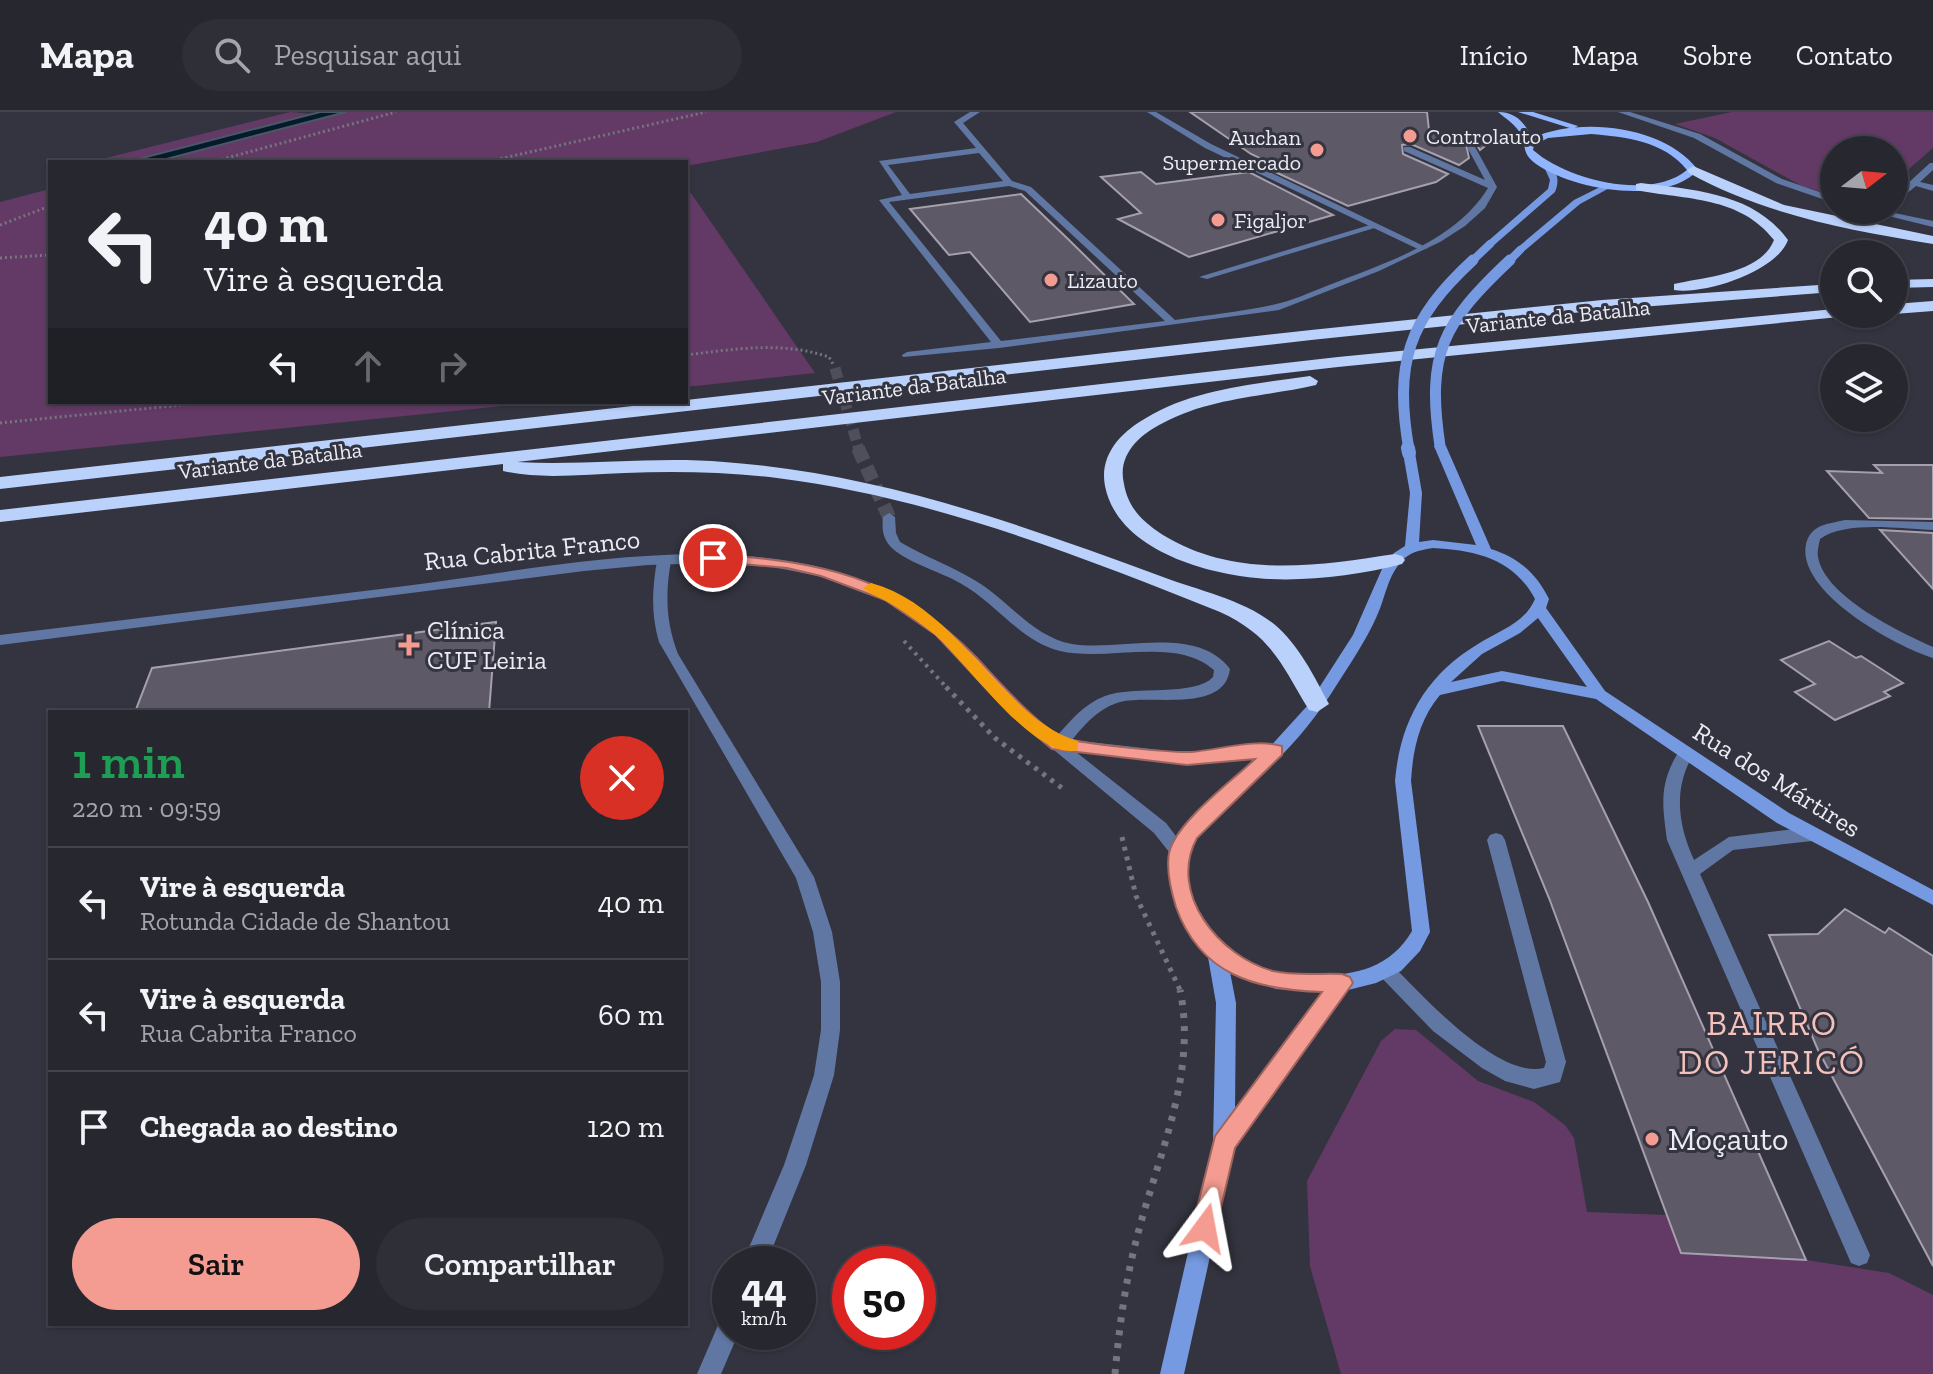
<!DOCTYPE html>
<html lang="pt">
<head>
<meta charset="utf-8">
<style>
	body { margin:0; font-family:"Zilla Slab",serif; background:#2f2f38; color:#f1f3f6; height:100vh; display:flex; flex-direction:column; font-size:30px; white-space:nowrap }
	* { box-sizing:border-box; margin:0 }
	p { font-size:26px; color:#a4a5ab }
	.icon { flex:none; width:44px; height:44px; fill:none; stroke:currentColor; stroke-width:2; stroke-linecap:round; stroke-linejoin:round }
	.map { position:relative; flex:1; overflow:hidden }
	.panel { position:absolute; left:48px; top:598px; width:640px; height:616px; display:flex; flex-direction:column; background:#272730; border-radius:0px; box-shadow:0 2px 6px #0004,0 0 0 2px #43444c }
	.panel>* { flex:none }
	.hud { position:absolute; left:48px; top:48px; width:640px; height:244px; border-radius:0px; box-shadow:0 2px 6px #0004,0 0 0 2px #43444c; background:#272730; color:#f1f3f6; overflow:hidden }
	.needle { width:52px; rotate:74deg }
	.tools { position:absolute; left:1820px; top:24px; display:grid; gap:16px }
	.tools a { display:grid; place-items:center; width:88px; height:88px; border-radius:50%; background:#272730; box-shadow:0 2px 6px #0004,0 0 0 2px #43444c; font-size:40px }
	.speed { position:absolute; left:712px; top:1134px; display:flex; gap:16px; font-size:40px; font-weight:700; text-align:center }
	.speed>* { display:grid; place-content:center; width:104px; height:104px; border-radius:50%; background:#272730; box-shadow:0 2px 6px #0004,0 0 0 2px #43444c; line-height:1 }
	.speed small { font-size:20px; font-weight:400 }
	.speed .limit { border:12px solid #d22; background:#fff; color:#111 }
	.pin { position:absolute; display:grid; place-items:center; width:68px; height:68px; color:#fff; margin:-34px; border:4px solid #fff; border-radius:50%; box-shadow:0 2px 8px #0007 }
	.me { position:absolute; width:88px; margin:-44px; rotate:13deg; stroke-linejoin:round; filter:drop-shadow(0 0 6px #0008) }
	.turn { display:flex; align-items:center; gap:28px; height:168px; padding:0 24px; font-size:36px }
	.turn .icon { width:104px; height:104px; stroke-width:2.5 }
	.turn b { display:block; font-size:56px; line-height:68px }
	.lanes { display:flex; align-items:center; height:76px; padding:0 24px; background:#0003; justify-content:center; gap:40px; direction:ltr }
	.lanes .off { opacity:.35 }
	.round { display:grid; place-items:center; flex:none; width:84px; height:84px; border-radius:42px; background:#2f2f38 }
	.overview { display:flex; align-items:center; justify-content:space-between; height:136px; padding:0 24px }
	h1 { font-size:48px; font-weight:600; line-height:60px; color:#1e9e55 }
	.cta { display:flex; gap:16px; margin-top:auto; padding:16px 24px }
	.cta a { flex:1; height:92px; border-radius:48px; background:#f59c92; color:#111; font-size:32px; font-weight:600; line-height:92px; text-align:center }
	.cta a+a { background:#2f2f38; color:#f1f3f6 }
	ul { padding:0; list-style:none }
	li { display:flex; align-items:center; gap:24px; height:112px; padding:0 24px; border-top:2px solid #43444c }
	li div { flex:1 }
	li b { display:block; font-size:30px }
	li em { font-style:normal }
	header { display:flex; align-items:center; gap:48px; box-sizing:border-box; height:112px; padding:0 40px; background:#272730; border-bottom:2px solid #43444c }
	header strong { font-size:38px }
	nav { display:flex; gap:44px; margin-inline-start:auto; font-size:28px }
	.search { width:560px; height:72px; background:#2f2f38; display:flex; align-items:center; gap:20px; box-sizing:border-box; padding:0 28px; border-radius:44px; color:#a4a5ab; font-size:30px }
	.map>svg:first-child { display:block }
</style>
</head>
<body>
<header>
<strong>Mapa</strong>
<div class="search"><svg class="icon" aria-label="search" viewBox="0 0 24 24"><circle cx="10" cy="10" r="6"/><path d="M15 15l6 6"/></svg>Pesquisar aqui</div>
<nav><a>Início</a><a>Mapa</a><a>Sobre</a><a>Contato</a></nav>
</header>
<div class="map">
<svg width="1933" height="1262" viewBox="0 0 1933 1262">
	<rect width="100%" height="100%" fill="#343440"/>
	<g fill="#633a65">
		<polygon points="290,0 314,2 127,50 90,50"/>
		<polygon points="346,0 896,0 817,30 686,54 686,50 155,50"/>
		<polygon points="1732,0 1933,0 1933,36 1894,70 1894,38 1834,38 1834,84 1800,73 1715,26 1675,12"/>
		<polygon points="686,74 815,261 686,275"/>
		<polygon points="50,77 50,290 541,290 0,345 0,90"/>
		<polygon points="1395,917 1416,918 1478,969 1534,990 1565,1013 1574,1026 1587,1100 1667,1103 1681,1141 1806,1148 1889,1161 1933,1183 1933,1262 1341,1262 1310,1154 1307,1069 1381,929"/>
	</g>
	<polygon fill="#051b2b" stroke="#4a5967" stroke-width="2" points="320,0 346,0 155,50 127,50"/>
	<g fill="#5e5966" stroke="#a6a0ae" stroke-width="2">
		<polygon points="1190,0 1427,0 1429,18 1489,31 1480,38 1475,30 1466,32 1469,46 1459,53 1411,32 1402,33 1403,42 1448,62 1436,70 1348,94 1271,58 1281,56 1251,42"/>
		<polygon points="1141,60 1156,72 1249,60 1333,103 1189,145 1118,107 1141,101 1101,65"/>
		<polygon points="1021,82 1069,128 1134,192 1030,210 970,140 949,143 910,97"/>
		<polygon points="1874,353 1933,353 1933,407 1869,406 1827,359 1882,361"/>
		<polygon points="1880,418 1933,421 1933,477"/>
		<polygon points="496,510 489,600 135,600 152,556"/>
		<polygon points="1829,529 1856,546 1861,544 1903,571 1884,580 1890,584 1835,608 1795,580 1815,572 1781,548"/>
		<polygon points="1478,614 1563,614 1648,790 1806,1148 1681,1141 1549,786"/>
		<polygon points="1845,797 1885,821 1889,816 1933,844 1933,1154 1818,938 1769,823 1818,822"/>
	</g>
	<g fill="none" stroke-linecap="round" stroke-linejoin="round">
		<polyline stroke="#4f4f5b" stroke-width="11" stroke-dasharray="11 5" stroke-linecap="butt" points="835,256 859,338"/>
		<polyline stroke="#4f4f5b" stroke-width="14" stroke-dasharray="14 7" stroke-linecap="butt" points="858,336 889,405"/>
		<g stroke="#75757f" stroke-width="3" stroke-dasharray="2 3" stroke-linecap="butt">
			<polyline points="212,50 396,0"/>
			<polyline points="486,50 706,0"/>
			<polyline points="0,113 50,94"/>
			<polyline points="0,146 50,143"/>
			<path d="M686,243C735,237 782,229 829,245L833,252"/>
			<polyline points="0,311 211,290"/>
		</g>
		<polyline stroke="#75757f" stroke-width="4" stroke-dasharray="3 5" stroke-linecap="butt" points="904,529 948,577"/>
		<g stroke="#75757f" stroke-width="5" stroke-dasharray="4 6" stroke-linecap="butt">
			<polyline points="946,575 995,626 1062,676"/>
			<polyline points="1122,725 1136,784 1181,880"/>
		</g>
		<path stroke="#75757f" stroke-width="7" stroke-dasharray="5 8" stroke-linecap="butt" d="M1115,1262C1119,1217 1125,1172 1136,1129C1156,1048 1198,963 1180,878"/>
		<g fill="#6077a3" fill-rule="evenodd">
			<path d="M970,0H980L963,11L1012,69L1031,75L1175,208C1207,203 1240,200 1272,193C1292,189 1311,180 1329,173C1385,151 1456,129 1488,76L1404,39V35H1410L1485,68L1467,35L1474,33L1497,75L1485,96L1465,114L1440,130L1379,159L1279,198L999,236L903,245L902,243L907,240L991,230L879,88L902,83L879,49L976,36L954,10ZM979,41L1003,69L910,82L888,53ZM1009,74L1025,79L1165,209L1001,229L889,90Z"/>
			<polygon points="1930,51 1933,51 1933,58 1920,70 1933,73 1933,79 1916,74 1894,92 1894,84"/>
			<polygon points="1864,98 1880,98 1933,109 1933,115"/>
			<polygon points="1373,112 1381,114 1207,167 1199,165"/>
			<path d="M664,445L671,449C665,482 666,511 678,542L814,765L832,820L840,870V918L834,963L806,1053L766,1152H742L784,1053L814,963L821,918V870L813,820L796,766L659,530C651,503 652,477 657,449Z"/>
			<path d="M1496,721L1502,723L1505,728L1566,950L1560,970L1534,977L1505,969L1482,956L1433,919L1376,860L1379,854L1386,852L1393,854C1424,885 1498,967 1544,956L1546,950L1487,728L1490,723Z"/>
			<polygon points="730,1200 730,1220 739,1220 721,1262 697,1262 722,1204"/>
		</g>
		<g fill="#6077a3" fill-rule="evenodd">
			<polygon points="1147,0 1156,0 1211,32 1428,136 1420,138 1205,36"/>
			<polygon points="1618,0 1630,0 1700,22 1782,67 1834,85 1834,91 1776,71 1694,26"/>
			<path d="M889,401L895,405L896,421L900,430C925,445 952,454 976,469C1008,488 1033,525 1072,532C1120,540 1196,512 1230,557C1224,602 1152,582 1120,590C1099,596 1085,612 1072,628L1187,641L1275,633L1283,639L1281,643L1187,653L1076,640L1166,711L1188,740L1185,745H1173L1154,721L1013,604L936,524L902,497L882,486L828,466L773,455L711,451L648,453L584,459L0,533V523C132,507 265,491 397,475C554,456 744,409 893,481C940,503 972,544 1007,580C1023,595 1040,610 1057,624C1071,608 1084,592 1105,584C1134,573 1195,585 1213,565L1214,558C1176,524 1108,550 1060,539C1020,529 995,490 960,471C941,460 903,449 890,434C882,425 882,415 883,405Z"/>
			<path d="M1845,408L1933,410V418C1901,417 1846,408 1820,427C1819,432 1817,439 1818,445C1825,485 1900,520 1933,535V546C1895,534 1796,480 1806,432C1808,424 1812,418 1821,414C1828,411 1837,410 1845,408Z"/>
			<path d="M1685,637L1693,643C1673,677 1678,713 1694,748L1729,725L1812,715L1818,717L1821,722L1818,727L1812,729L1733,738L1700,762L1870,1143L1867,1151L1859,1154L1851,1151L1667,728C1662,691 1659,672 1679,639Z"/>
		</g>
		<g fill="#769ae1" fill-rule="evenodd">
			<path d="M1549,55C1559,59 1559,71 1555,80L1493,134H1487V130L1548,77L1550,68L1545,57Z"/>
			<polygon points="1608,71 1615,73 1580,92 1523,140 1517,140 1517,136 1574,88"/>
			<path d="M1440,330L1446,334L1491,437C1519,446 1536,461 1549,487L1546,496L1605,579L1789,701L1933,778V793L1777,711L1596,587L1502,569L1440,583C1419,608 1413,637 1411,669L1430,820L1420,839L1401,859L1376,871L1348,878L1310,926L1234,1036L1184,1262H1160L1213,1032L1216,891L1208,845L1191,826L1173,786L1169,761L1171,738L1179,722L1199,699L1267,638L1308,593L1353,523L1382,457L1394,441L1405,434L1410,381L1403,341L1405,338H1413L1415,341L1422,381L1419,430L1433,428L1476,433L1434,334ZM1433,436C1475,438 1514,447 1535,487C1525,511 1499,519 1478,532C1426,563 1400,609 1395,669L1412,819C1391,855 1357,863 1318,864C1277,865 1236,854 1209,821C1192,801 1180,762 1190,736C1202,705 1247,677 1271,654C1296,630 1318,603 1336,574C1350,552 1365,530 1376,506C1385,488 1387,465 1401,450C1409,440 1420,438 1433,436ZM1538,506L1587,575L1502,559L1451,570L1482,542L1520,521ZM1230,860L1276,877L1323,880L1235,999L1236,891Z"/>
		</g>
		<g fill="#91b6ff" fill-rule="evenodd">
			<path d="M1498,0C1516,0 1525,11 1532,26C1581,4 1665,14 1698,58C1665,94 1573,78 1536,52C1520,40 1528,35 1520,21C1515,12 1506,7 1498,0ZM1591,22C1626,25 1664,29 1687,58C1650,89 1567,68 1533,38L1534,33L1548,26Z"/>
			<polygon points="1518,0 1533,0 1578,14 1573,17"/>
		</g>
		<g fill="#bad1fc" fill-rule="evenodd">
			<path d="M1693,54L1784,93L1933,124V132C1848,118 1765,103 1689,61L1687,58Z"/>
			<path d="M1641,71C1695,78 1754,81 1788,128C1777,159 1705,183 1674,178V172C1704,165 1761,162 1774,128C1740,84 1686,88 1636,78V72Z"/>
			<polygon points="1933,167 1933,175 1894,176 1894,168"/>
			<polygon points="1834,172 1834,180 1602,198 1311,228 0,377 0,365 1311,218 1602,188"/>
			<polygon points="1933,189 1933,199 1894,202 1894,192"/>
			<path d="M1834,197V202H1842L1839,205L1338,255L517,350C586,354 655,344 724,350C877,361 1020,412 1163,465C1200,479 1242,487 1274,512C1299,533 1314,564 1329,592L1317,600L1309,598C1281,552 1272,524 1220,500C1078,443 930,385 777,366C726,360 676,359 625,361C586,362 541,368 503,359V352L0,410V398L1338,245Z"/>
			<path d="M1310,264L1318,269L1316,273C1264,285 1211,285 1163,311C1139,323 1117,343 1124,372C1128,396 1143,410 1163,423C1235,467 1316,454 1395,442L1402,444L1405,448L1402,452C1360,463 1312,469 1269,467C1212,464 1118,440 1105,374C1099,343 1121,320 1146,306C1194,277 1256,272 1310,264Z"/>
		</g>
		<g stroke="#769ae1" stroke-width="8">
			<polyline points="1471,150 1490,132"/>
			<polyline points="1508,150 1520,138"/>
		</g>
		<g stroke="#769ae1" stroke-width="11">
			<path d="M1440,334C1426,241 1443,211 1510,148"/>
			<path d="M1409,338C1394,251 1408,208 1473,148"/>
		</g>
		<polyline stroke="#769ae1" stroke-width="14" points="1408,336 1409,341"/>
	</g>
	<path fill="#f59c92" stroke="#9f655f" stroke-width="2" d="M713,442C822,450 897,464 976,545C995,565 1041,618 1065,626C1082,632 1172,641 1191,640C1218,638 1256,626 1282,634V643L1197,726C1167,781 1220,845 1273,859C1294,864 1320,861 1342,862L1350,865L1353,871L1235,1036L1214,1125L1205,1129L1196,1125L1192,1116L1215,1024L1322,880C1256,878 1200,863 1176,795C1171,779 1166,758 1169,741C1176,710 1232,669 1255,647L1187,653L1052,637L1011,603L936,523L885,488L821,464L787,456L708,449V443Z"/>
	<path fill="#f59e0b" d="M871,471C958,494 1004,608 1078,629V638C1036,651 965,548 934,522C919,510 901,497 884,488C876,484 869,482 863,476Z"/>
	<g fill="#f59c92" stroke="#343440" stroke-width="3">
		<circle cx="1410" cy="24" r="8"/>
		<circle cx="1317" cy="38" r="8"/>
		<circle cx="1218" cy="108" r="8"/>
		<circle cx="1051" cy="168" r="8"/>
		<path d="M405 521h8v8h8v8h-8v8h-8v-8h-8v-8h8z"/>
		<circle cx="1652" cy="1027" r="8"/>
	</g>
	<g text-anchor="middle" stroke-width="6" stroke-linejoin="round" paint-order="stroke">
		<g font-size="22" fill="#ebebf3" stroke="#343440" text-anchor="start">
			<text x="1426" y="32">Controlauto</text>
			<text x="1301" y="33" text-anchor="end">Auchan<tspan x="1301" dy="25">Supermercado</tspan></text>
			<text x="1234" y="116">Figaljor</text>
			<text x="1067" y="176">Lizauto</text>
		</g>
		<g font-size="22" fill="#ebebf3" stroke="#343440">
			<text transform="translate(1558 204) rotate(-6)" y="8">Variante da Batalha</text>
			<text transform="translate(914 274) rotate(-7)" y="8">Variante da Batalha</text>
			<text transform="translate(270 348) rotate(-7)" y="8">Variante da Batalha</text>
		</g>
		<g font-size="26" fill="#ebebf3" stroke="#343440">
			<text transform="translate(532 438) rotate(-6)" y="9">Rua Cabrita Franco</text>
			<text transform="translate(1777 668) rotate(32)" y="9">Rua dos Mártires</text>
		</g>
		<g font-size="26" fill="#ebebf3" stroke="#343440" text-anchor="start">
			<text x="427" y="527">Clínica<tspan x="427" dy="30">CUF Leiria</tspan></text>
		</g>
		<g font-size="32" fill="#ebebf3" stroke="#343440" text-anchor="start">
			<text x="1668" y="1038">Moçauto</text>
		</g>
		<g font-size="34" letter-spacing="2" fill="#f5c1bb" stroke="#343440">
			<text x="1772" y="923">BAIRRO<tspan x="1772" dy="39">DO JERICÓ</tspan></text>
		</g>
	</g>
</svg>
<div class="tools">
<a><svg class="needle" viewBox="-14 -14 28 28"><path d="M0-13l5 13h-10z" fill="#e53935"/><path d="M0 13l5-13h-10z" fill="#a4a5ab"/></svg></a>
<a><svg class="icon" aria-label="search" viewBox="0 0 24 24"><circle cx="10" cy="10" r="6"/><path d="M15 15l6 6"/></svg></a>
<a><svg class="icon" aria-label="layers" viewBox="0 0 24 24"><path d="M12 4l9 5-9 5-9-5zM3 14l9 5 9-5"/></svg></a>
</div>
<div class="speed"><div>44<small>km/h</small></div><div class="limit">50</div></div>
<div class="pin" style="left:713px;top:446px;background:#d93025"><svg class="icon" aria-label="arrive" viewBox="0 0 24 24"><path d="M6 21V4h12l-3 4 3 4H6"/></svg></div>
<svg class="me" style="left:1205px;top:1116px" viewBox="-20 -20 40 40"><path d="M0-17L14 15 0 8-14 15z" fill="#f59c92" stroke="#fff" stroke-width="4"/></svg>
<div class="hud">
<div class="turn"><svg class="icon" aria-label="left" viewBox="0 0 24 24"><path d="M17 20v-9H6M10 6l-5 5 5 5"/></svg><div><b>40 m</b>Vire à esquerda</div></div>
<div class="lanes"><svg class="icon" aria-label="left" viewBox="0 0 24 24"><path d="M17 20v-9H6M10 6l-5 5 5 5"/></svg><svg class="icon off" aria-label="ahead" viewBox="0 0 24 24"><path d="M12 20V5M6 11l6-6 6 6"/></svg><svg class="icon off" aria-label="right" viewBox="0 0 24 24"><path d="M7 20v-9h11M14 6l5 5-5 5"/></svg></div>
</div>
<section class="panel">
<div class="overview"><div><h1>1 min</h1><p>220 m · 09:59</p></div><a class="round" style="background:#d93025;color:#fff"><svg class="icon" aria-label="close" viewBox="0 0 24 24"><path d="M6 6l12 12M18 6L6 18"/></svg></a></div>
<ul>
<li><svg class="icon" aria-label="left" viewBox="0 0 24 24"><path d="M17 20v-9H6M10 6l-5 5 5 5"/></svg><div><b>Vire à esquerda</b><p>Rotunda Cidade de Shantou</p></div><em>40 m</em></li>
<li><svg class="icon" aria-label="left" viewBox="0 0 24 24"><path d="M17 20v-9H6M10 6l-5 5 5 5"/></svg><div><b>Vire à esquerda</b><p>Rua Cabrita Franco</p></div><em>60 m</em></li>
<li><svg class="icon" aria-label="arrive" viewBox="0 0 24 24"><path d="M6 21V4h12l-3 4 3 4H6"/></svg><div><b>Chegada ao destino</b></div><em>120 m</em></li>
</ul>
<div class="cta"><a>Sair</a><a>Compartilhar</a></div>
</section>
</div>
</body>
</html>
